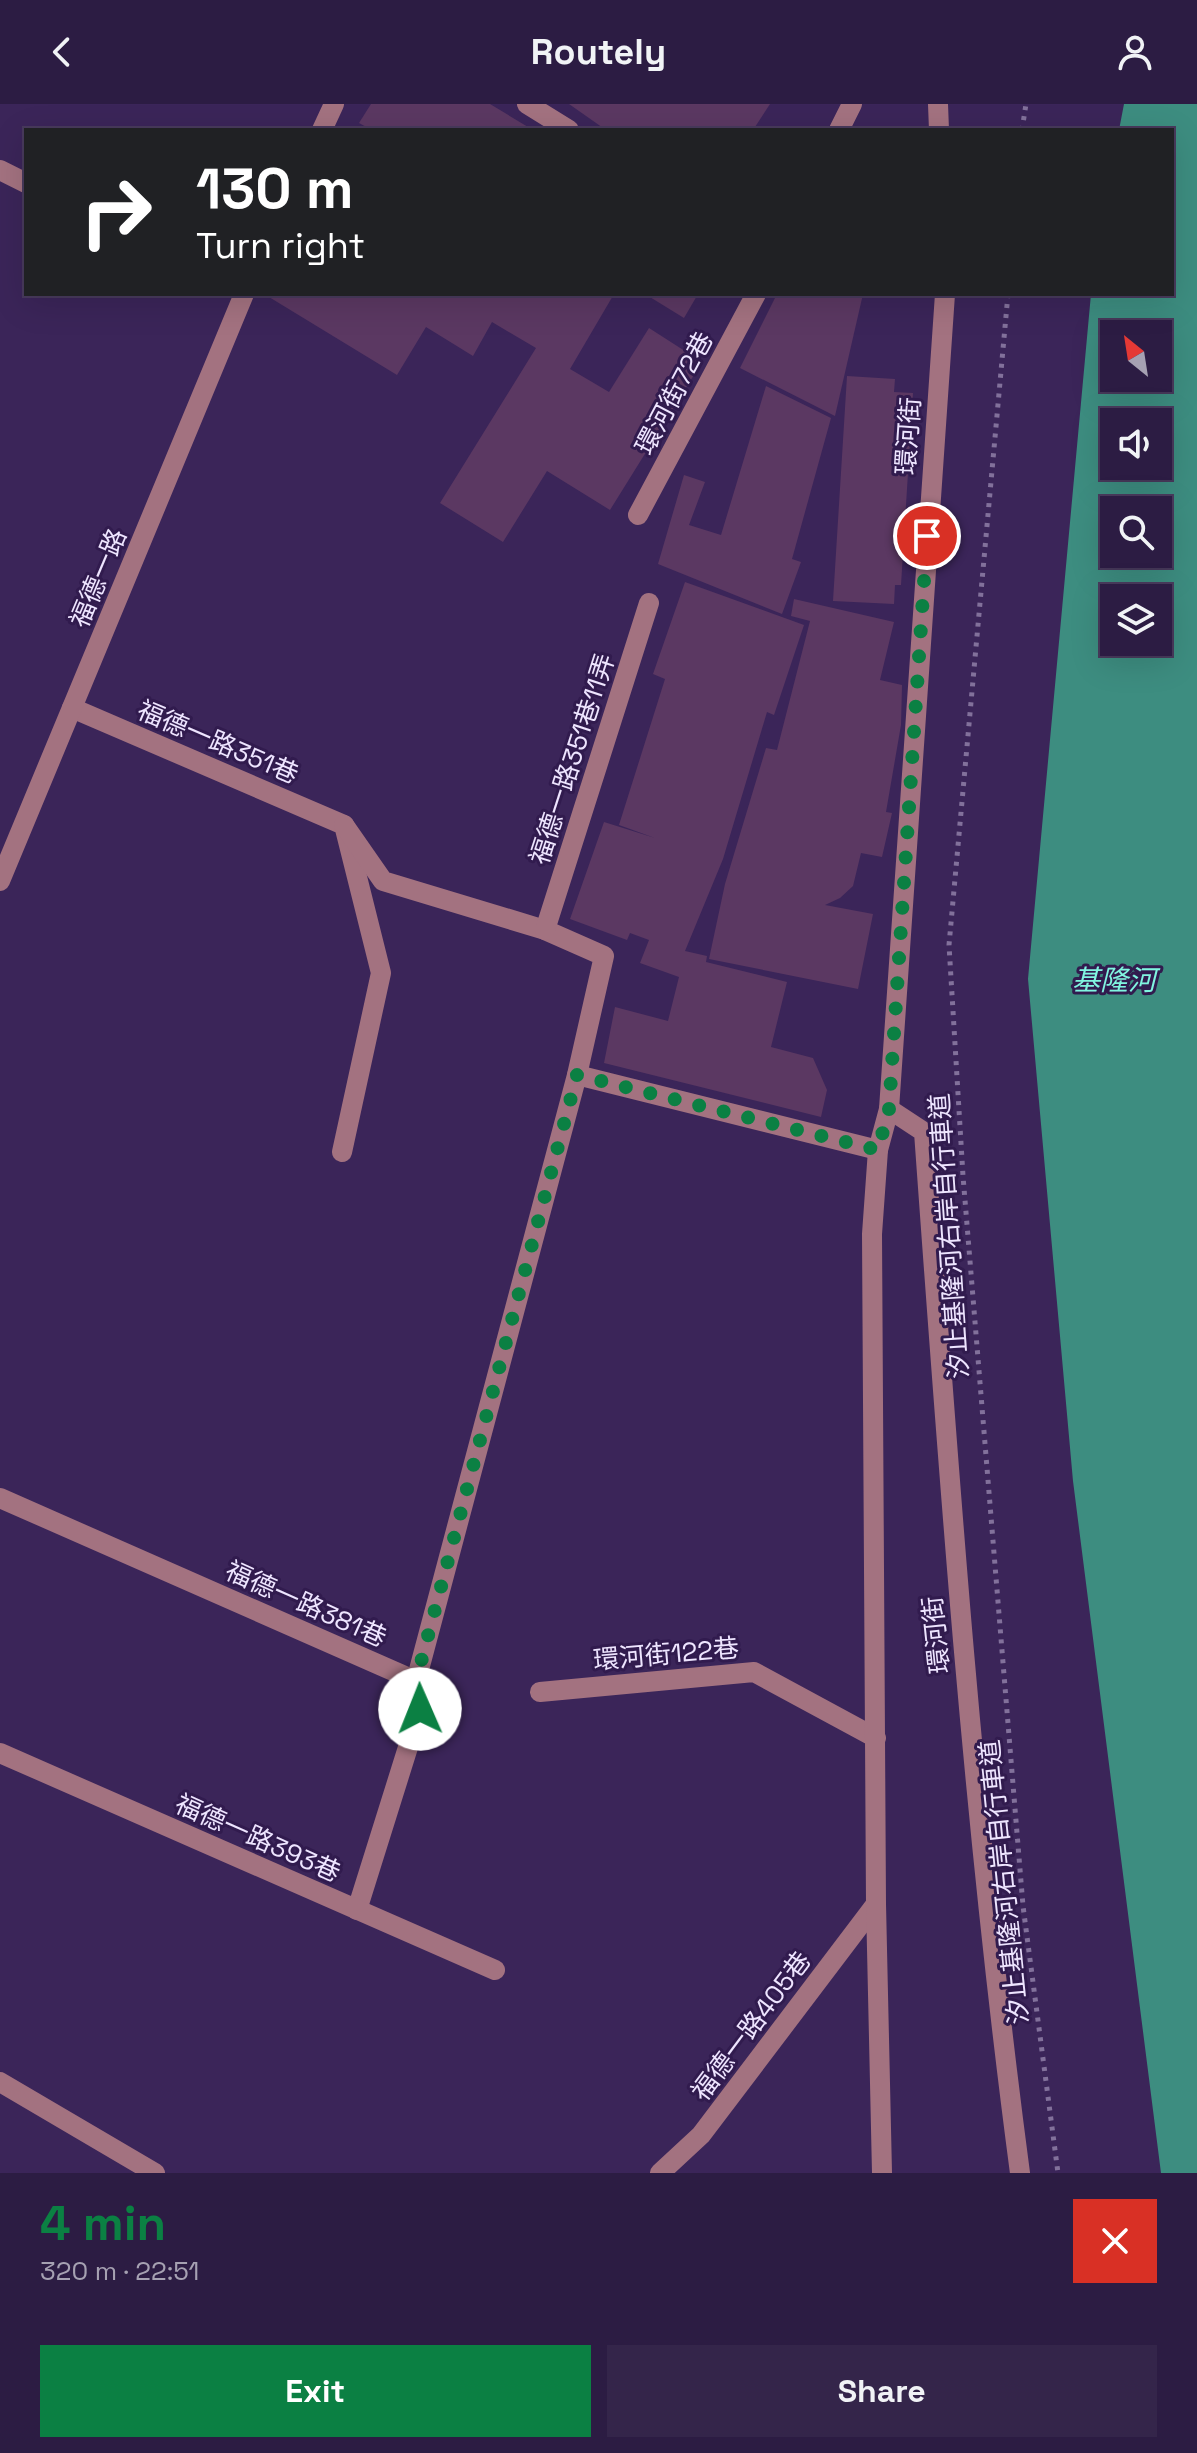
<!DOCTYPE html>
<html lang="en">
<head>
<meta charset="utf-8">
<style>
	body { margin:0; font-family:"Space Grotesk","Noto Sans TC",sans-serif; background:#34254a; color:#f1f3f6; height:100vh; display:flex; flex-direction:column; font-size:30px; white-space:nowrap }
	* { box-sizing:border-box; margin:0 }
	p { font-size:26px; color:#a6a1b2 }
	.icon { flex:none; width:44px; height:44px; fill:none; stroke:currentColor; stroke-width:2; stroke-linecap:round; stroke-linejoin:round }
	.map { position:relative; height:2069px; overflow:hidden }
	.drawer { display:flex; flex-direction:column; background:#2c1c43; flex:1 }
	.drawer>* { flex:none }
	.guide { position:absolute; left:24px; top:24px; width:1150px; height:168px; border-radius:0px; box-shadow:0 8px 32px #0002,0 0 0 2px #483a5c; background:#202124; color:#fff; overflow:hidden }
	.needle { width:52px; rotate:330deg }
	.tools { position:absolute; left:1100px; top:216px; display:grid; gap:16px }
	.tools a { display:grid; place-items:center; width:72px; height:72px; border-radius:0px; background:#2c1c43; box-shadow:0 8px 32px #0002,0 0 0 2px #483a5c; font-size:40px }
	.pin { position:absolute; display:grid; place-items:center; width:68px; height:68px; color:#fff; margin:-34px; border:4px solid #fff; border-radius:50%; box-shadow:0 2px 8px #0007 }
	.me { position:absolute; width:88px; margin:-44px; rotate:359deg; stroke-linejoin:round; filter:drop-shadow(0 0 6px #0008) }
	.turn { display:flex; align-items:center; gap:28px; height:168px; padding:0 40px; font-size:36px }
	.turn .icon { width:104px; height:104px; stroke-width:2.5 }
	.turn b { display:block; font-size:56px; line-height:68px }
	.round { display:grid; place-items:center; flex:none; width:84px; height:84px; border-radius:0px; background:#34254a }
	.head { display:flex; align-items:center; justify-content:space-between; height:136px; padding:0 40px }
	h1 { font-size:48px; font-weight:600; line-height:60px; color:#0b8043 }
	.button { display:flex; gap:16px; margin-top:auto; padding:16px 40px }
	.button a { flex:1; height:92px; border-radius:0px; background:#0b8043; color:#fff; font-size:32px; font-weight:600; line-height:92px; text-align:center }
	.button a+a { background:#34254a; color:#f1f3f6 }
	header { display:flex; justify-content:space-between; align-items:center; height:104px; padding:0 40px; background:#2c1c43; font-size:36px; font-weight:600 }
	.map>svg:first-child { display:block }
</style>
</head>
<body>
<header><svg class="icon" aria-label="back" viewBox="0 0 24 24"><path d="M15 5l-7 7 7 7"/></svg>Routely<svg class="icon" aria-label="person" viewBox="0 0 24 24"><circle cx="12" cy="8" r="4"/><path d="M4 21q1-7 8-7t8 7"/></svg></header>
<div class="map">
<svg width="1197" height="2069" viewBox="0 0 1197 2069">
	<rect width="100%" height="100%" fill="#3b2559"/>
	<path fill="#3d8d80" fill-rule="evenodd" d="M1124,0H1197V2069H1161L1073,1377L1028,875L1091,190H1172V26H1119ZM1114,230H1158V274H1114ZM1114,318H1158V362H1114ZM1114,406H1158V450H1114ZM1114,494H1158V538H1114Z"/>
	<g fill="#5b3862">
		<polygon points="371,0 490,0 533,26 372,26 359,19"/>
		<polygon points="569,0 770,0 753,26 606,26"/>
		<polygon points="271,190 614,190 570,265 609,288 649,224 702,258 610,406 547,367 503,438 440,399 536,244 492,218 473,252 426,223 397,271 269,193"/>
		<polygon points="645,190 698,190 684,214"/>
		<polygon points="777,190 863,190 835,312 740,264"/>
		<polygon points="847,272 895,275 894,288 913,289 901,481 895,481 894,500 833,497"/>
		<polygon points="766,282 831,314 792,455 801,458 782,510 658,460 684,371 705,378 689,421 721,431"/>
		<polygon points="685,478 804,521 774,611 767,608 723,755 685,847 707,852 706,858 787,878 771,943 813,954 827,986 821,1013 604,959 615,903 668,917 679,873 640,859 649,836 630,829 627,836 570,815 604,718 655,734 619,721 665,575 653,570"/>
		<polygon points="794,495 894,518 880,576 902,581 901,621 886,708 892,709 882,753 861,749 853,782 840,794 825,801 873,810 858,885 709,855 725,780 766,644 777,646 810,517 791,512"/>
	</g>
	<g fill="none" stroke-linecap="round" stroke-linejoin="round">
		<g stroke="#82719b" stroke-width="5" stroke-dasharray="4 6" stroke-linecap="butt">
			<polyline points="1022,26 1026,0"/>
			<polyline points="1008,190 949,841 963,1072 1023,1802 1058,2069"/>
		</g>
		<g stroke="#a37280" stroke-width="20">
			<polyline points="527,0 569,26"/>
			<polyline points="938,0 939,26"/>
			<polyline points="322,26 334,0"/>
			<polyline points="839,26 852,0"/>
			<polyline points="0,66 26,79"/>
			<polyline points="638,411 756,190"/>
			<polyline points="72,604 344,721 381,869 342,1048"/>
			<polyline points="344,721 383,777 545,826 604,852 577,971 416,1577"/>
			<polyline points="0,777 244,190"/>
			<polyline points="545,826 649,499"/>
			<polyline points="577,971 878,1046"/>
			<path d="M889,1005L924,1028C949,1376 974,1723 1020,2069"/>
			<polyline points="0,1394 416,1577 420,1605 357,1806"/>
			<polyline points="540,1588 754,1568 876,1634"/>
			<polyline points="0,1649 495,1866"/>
			<polyline points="0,1978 155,2069"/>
			<polyline points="660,2069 701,2031 876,1800"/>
			<polyline points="882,2069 876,1800 872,1130 878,1046 889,1005 945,190"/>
		</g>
	</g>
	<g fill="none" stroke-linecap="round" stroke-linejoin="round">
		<polyline stroke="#0b8043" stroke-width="14" stroke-dasharray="0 25.2" points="420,1605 416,1577 577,971 878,1046 889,1005 927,432"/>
	</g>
	<g text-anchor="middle" stroke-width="6" stroke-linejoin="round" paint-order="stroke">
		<g font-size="26" fill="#eee5ff" stroke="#311b4e">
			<text transform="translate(674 289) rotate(-62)" y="9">環河街72巷</text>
			<text transform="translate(908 332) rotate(-86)" y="9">環河街</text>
			<text transform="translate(98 474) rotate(-67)" y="9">福德一路</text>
			<text transform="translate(218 638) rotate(23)" y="9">福德一路351巷</text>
			<text transform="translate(572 655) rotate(-72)" y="9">福德一路351巷11弄</text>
			<text transform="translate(949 1132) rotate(-94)" y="9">汐止基隆河右岸自行車道</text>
			<text transform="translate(306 1500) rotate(24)" y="9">福德一路381巷</text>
			<text transform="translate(936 1531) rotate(-96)" y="9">環河街</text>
			<text transform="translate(666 1550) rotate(-5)" y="9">環河街122巷</text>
			<text transform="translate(258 1734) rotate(24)" y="9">福德一路393巷</text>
			<text transform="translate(1004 1778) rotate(-96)" y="9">汐止基隆河右岸自行車道</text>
			<text transform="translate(751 1922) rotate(-53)" y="9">福德一路405巷</text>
		</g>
		<g font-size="28" font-style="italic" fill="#80f5e0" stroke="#311b4e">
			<text x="1114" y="886">基隆河</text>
		</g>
	</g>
</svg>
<div class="tools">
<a><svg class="needle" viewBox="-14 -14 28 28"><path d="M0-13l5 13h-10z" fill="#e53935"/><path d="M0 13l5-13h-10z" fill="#a6a1b2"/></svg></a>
<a><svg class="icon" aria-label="sound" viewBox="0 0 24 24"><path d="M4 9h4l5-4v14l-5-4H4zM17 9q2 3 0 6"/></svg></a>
<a><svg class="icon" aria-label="search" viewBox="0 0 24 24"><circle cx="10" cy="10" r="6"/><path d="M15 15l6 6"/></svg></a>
<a><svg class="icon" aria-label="layers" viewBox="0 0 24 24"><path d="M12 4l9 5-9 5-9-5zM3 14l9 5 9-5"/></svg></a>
</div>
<div class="pin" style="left:927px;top:432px;background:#d93025"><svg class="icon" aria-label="arrive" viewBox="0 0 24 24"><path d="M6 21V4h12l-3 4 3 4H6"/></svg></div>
<svg class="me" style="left:420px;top:1605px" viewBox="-20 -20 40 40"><circle r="19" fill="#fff"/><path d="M0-13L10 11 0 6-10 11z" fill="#0b8043"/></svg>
<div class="guide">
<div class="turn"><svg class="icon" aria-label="right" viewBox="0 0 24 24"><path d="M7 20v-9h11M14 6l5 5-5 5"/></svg><div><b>130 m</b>Turn right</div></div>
</div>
</div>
<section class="drawer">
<div class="head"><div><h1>4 min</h1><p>320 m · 22:51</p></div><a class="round" style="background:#d93025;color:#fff"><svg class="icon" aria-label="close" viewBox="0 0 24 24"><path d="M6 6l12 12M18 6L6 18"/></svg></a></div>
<div class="button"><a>Exit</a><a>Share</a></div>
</section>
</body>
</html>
